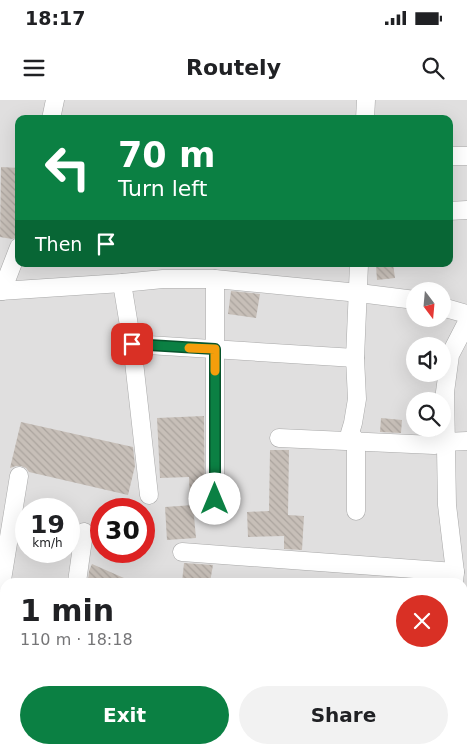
<!DOCTYPE html>
<html lang="en">
<head>
<meta charset="utf-8">
<style>
	body { margin:0; font-family:"DejaVu Sans",sans-serif; background:#f2f2f2; color:#202124; height:100vh; display:flex; flex-direction:column; font-size:19px; white-space:nowrap }
	* { box-sizing:border-box; margin:0 }
	p { font-size:16px; color:#757577 }
	.icon { flex:none; width:28px; height:28px; fill:none; stroke:currentColor; stroke-width:2; stroke-linecap:round; stroke-linejoin:round }
	.map { position:relative; flex:1; overflow:hidden }
	.sheet { position:absolute; left:0px; top:478px; width:468px; height:176px; display:flex; flex-direction:column; background:#fff; border-radius:15px 15px 0 0; box-shadow:0 5px 20px #0002 }
	.sheet>* { flex:none }
	.top-card { position:absolute; left:15px; top:15px; width:438px; height:152px; border-radius:10px; box-shadow:0 5px 20px #0002; background:#0b8043; color:#fff; overflow:hidden }
	.needle { width:32px; rotate:164deg }
	.controls { position:absolute; left:406px; top:182px; display:grid; gap:10px }
	.controls a { display:grid; place-items:center; width:45px; height:45px; border-radius:50%; background:#fff; box-shadow:0 5px 20px #0002; font-size:25px }
	.speed { position:absolute; left:15px; top:398px; display:flex; gap:10px; font-size:25px; font-weight:700; text-align:center }
	.speed>* { display:grid; place-content:center; width:65px; height:65px; border-radius:50%; background:#fff; box-shadow:0 5px 20px #0002; line-height:1 }
	.speed small { font-size:12px; font-weight:400 }
	.speed .limit { border:8px solid #d22; background:#fff; color:#111 }
	.pin { position:absolute; display:grid; place-items:center; width:42px; height:42px; color:#fff; margin:-21px; border-radius:10px; box-shadow:0 2px 8px #0006 }
	.me { position:absolute; width:55px; margin:-28px; rotate:0deg; stroke-linejoin:round; filter:drop-shadow(0 0 4px #0008) }
	.turn { display:flex; align-items:center; gap:18px; height:105px; padding:0 20px; font-size:22px }
	.turn .icon { width:65px; height:65px; stroke-width:2.5 }
	.turn b { display:block; font-size:35px; line-height:42px }
	.then { display:flex; align-items:center; height:48px; padding:0 20px; background:#0003; gap:10px; font-size:19px }
	.round { display:grid; place-items:center; flex:none; width:52px; height:52px; border-radius:26px; background:#f2f2f2 }
	.summary { display:flex; align-items:center; justify-content:space-between; height:85px; padding:0 20px }
	h1 { font-size:30px; font-weight:600; line-height:38px }
	.button { display:flex; gap:10px; margin-top:auto; padding:10px 20px }
	.button a { flex:1; height:58px; border-radius:30px; background:#0b8043; color:#fff; font-size:20px; font-weight:600; line-height:58px; text-align:center }
	.button a+a { background:#f2f2f2; color:#202124 }
	.status { display:flex; justify-content:space-between; align-items:center; height:35px; padding:0 25px; background:#fff; direction:ltr }
	.status svg { height:14px; fill:currentColor }
	header { display:flex; justify-content:space-between; align-items:center; height:65px; padding:0 20px; background:#fff; font-size:22px; font-weight:600 }
	.map>svg:first-child { display:block }
</style>
</head>
<body>
<div class="status"><b>18:17</b><svg viewBox="0 0 49 12"><path d="M0 12V9h3v3zM5 12V6h3v6zM10 12V3h3v9zM15 12V0h3v12zM26 1h20v11H26zM47 4h2v5h-2z"/></svg></div>
<header><svg class="icon" aria-label="menu" viewBox="0 0 24 24"><path d="M4 6h16M4 12h16M4 18h16"/></svg>Routely<svg class="icon" aria-label="search" viewBox="0 0 24 24"><circle cx="10" cy="10" r="6"/><path d="M15 15l6 6"/></svg></header>
<div class="map">
<svg width="467" height="653" viewBox="0 0 467 653">
	<defs>
		<pattern id="building-back-hatch" width="6" height="6" patternUnits="userSpaceOnUse" patternTransform="scale(1.25)"><rect width="6" height="6" fill="#c7bfb8"/><path d="M-1 5l2 2M0 0l6 6M5-1l2 2" fill="none" stroke="#aba49e"/></pattern>
	</defs>
	<rect width="100%" height="100%" fill="#f2efe9"/>
	<path fill="#e0dfdf" fill-rule="evenodd" d="M0,0H467V653H0ZM19,19H449V164H19ZM415,191H442V219H415ZM415,246H442V274H415ZM415,301H442V329H415ZM26,409H69V451H26ZM101,409H144V451H101ZM5,482H462V649H5Z"/>
	<g fill="url(#building-back-hatch)">
		<polygon points="1,67 19,68 19,137 12,139 0,137"/>
		<polygon points="393,164 395,178 377,180 376,166"/>
		<polygon points="231,191 260,194 256,218 228,214"/>
		<polygon points="204,316 205,402 190,402 189,377 160,378 157,318"/>
		<polygon points="381,318 402,320 401,333 380,332"/>
		<polygon points="21,322 133,347 135,366 128,395 29,372 26,368 21,366 16,366 10,368"/>
		<polygon points="270,350 289,350 288,415 304,416 302,450 284,449 284,436 248,437 247,412 269,411"/>
		<polygon points="193,405 196,438 167,440 165,407"/>
		<polygon points="184,463 213,465 210,482 182,482"/>
		<polygon points="92,464 133,482 88,482 89,471"/>
	</g>
	<g fill="none" stroke-linecap="round" stroke-linejoin="round">
		<defs>
			<g id="minor">
				<polyline points="51,19 55,0"/>
				<polyline points="365,19 366,0"/>
				<polyline points="449,56 467,56"/>
				<polyline points="449,111 467,110"/>
				<polyline points="215,179 215,399"/>
				<polyline points="122,183 132,244 149,395"/>
				<polyline points="0,191 122,183 163,179 215,179 359,193 415,200"/>
				<polyline points="2,191 19,147"/>
				<polyline points="442,207 467,214"/>
				<polyline points="132,244 355,258"/>
				<polyline points="279,338 434,345 445,342 467,341"/>
				<polyline points="356,411 356,341 350,333 353,323 357,299 355,258 359,164"/>
				<polyline points="182,452 455,472"/>
				<polyline points="77,482 84,432"/>
				<polyline points="454,482 455,472 447,405 445,292 450,255 467,222"/>
				<polyline points="0,492 19,376"/>
				<polyline points="299,649 302,653"/>
				<polyline points="455,649 455,653"/>
				<polyline points="55,653 55,649"/>
				<polyline points="375,653 375,649"/>
			</g>
		</defs>
		<use href="#minor" stroke="#a9a9a9" stroke-width="19"/>
		<use href="#minor" stroke="#fff" stroke-width="18"/>
	</g>
	<g fill="none" stroke-linecap="round" stroke-linejoin="round">
		<defs>
			<polyline id="route" points="132,244 215,249 215,399"/>
		</defs>
		<use href="#route" stroke="#07532c" stroke-width="12"/>
		<use href="#route" stroke="#0b8043" stroke-width="9"/>
		<polyline stroke="#f59e0b" stroke-width="9" points="189,248 215,249 215,271"/>
	</g>
</svg>
<div class="controls">
<a><svg class="needle" viewBox="-14 -14 28 28"><path d="M0-13l5 13h-10z" fill="#e53935"/><path d="M0 13l5-13h-10z" fill="#757577"/></svg></a>
<a><svg class="icon" aria-label="sound" viewBox="0 0 24 24"><path d="M4 9h4l5-4v14l-5-4H4zM17 9q2 3 0 6"/></svg></a>
<a><svg class="icon" aria-label="search" viewBox="0 0 24 24"><circle cx="10" cy="10" r="6"/><path d="M15 15l6 6"/></svg></a>
</div>
<div class="speed"><div>19<small>km/h</small></div><div class="limit">30</div></div>
<div class="pin" style="left:132px;top:244px;background:#d93025"><svg class="icon" aria-label="arrive" viewBox="0 0 24 24"><path d="M6 21V4h12l-3 4 3 4H6"/></svg></div>
<svg class="me" style="left:215px;top:399px" viewBox="-20 -20 40 40"><circle r="19" fill="#fff"/><path d="M0-13L10 11 0 6-10 11z" fill="#0b8043"/></svg>
<div class="top-card">
<div class="turn"><svg class="icon" aria-label="left" viewBox="0 0 24 24"><path d="M17 20v-9H6M10 6l-5 5 5 5"/></svg><div><b>70 m</b>Turn left</div></div>
<div class="then">Then<svg class="icon" aria-label="arrive" viewBox="0 0 24 24"><path d="M6 21V4h12l-3 4 3 4H6"/></svg></div>
</div>
<section class="sheet">
<div class="summary"><div><h1>1 min</h1><p>110 m · 18:18</p></div><a class="round" style="background:#d93025;color:#fff"><svg class="icon" aria-label="close" viewBox="0 0 24 24"><path d="M6 6l12 12M18 6L6 18"/></svg></a></div>
<div class="button"><a>Exit</a><a>Share</a></div>
</section>
</div>
</body>
</html>
